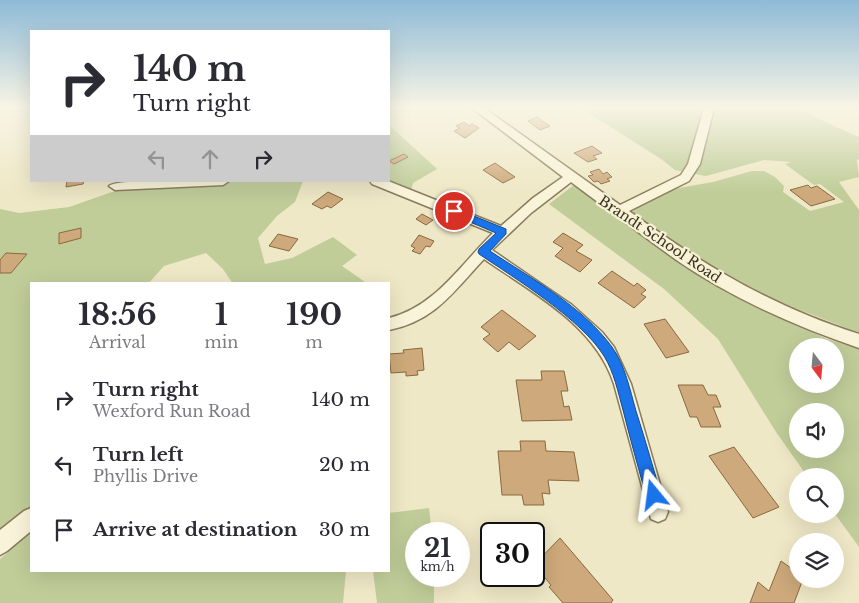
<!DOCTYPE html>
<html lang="en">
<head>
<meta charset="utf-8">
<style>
	body { margin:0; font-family:"Libre Baskerville",serif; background:#f7f7f7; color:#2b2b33; height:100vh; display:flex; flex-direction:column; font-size:19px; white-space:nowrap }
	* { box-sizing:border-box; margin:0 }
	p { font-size:16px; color:#7c7c81 }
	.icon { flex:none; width:28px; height:28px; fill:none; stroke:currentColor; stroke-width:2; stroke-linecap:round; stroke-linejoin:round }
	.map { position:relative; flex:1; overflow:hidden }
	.sheet { position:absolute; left:30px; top:282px; width:360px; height:290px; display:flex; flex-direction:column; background:#fff; border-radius:0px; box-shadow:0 5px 20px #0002 }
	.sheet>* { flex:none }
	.hud { position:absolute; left:30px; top:30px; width:360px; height:152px; border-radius:0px; box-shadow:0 5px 20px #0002; background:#fff; color:#2b2b33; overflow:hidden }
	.needle { width:32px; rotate:164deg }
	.fabs { position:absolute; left:789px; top:338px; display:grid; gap:10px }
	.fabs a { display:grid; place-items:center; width:55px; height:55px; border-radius:50%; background:#fff; box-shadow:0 5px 20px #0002; font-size:25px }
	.speed { position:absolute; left:405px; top:522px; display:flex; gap:10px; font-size:25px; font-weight:700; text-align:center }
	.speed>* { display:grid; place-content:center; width:65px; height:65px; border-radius:50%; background:#fff; box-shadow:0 5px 20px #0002; line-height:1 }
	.speed small { font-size:12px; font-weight:400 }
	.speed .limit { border:2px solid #111; border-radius:8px; background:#fff; color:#111 }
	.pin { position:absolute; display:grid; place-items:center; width:42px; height:42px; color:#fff; margin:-21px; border:2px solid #fff; border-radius:50%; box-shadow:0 1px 5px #0007 }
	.me { position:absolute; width:55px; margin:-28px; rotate:344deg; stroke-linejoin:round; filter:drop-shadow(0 0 4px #0008) }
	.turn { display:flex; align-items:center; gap:18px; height:105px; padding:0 20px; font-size:22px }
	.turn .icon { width:65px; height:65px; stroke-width:2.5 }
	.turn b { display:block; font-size:35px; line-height:42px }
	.lanes { display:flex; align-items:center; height:48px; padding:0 20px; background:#0003; justify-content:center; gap:25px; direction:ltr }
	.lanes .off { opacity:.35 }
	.eta { display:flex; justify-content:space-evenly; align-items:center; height:85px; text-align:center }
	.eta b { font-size:30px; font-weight:800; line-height:35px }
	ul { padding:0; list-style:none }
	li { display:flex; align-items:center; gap:15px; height:65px; padding:0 20px }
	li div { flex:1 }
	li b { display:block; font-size:19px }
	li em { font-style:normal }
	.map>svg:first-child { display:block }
</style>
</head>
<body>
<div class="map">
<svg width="859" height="603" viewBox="0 0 859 603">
	<rect width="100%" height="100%" fill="#efe8c6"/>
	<g fill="#c0cd99" fill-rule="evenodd">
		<polygon points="574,108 801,108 821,120 859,137 859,159 857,160 859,177 839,182 859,210 859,333 767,297 712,266 631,213 635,209 673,189 713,182 752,171 764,171 775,177 784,186 783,192 810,211 844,202 820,184 814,185 785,164 791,162 764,160 706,176 675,170 661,159 584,110"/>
		<polygon points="389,125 437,169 413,183 411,191 383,181 389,181"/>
		<polygon points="122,181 303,181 295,202 277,216 258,238 265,264 292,258 333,237 357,255 342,266 368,284 233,284 223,269 206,253 164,266 148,284 31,284 31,507 0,535 0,209 19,213 69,207 115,191"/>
		<path d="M575,184L644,237L727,292L827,339L859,349V547L835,514V476H807L776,432L718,339L664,289L549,204ZM798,346H835V384H798ZM798,411H835V449H798Z"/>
		<polygon points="429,508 432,534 416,534 416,576 434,576 434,603 377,603 373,571 389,571 389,513"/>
		<polygon points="31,531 31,571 346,571 343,603 0,603 0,559"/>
	</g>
	<g fill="#cda97b" stroke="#8a6841">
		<polygon points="537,117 550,126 540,130 528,121"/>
		<polygon points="464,122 469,126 472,124 479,128 465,138 454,131 460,128 456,126"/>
		<polygon points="592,146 602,153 593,156 597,159 588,162 574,153"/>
		<polygon points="404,154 408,157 394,164 389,161"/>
		<polygon points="495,163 515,177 503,183 483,170"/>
		<polygon points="599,169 603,174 607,172 612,177 607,179 610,181 601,184 598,181 594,182 588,176 593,175 590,172"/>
		<polygon points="67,181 84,181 83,184 66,187"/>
		<polygon points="808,185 811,188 817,186 835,199 811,206 790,190"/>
		<polygon points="328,192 343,199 331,208 327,206 322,209 312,204"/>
		<polygon points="422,214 433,220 426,225 416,219"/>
		<polygon points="81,228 81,238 59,244 59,233"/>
		<polygon points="563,233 583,245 576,251 592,260 580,272 555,256 563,248 553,242"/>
		<polygon points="278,234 298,239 289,251 269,246"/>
		<polygon points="419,235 434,241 430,247 426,246 420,254 412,251 415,248 411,246"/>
		<polygon points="6,253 27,254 11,273 0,273 0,260"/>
		<polygon points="612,271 634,286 637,283 646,290 641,294 646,297 634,308 598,283"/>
		<polygon points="502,310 536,336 519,350 509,342 498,352 483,339 490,334 481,327"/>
		<polygon points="665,319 689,352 666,358 644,324"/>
		<polygon points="422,348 424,370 417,371 418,375 406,376 406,372 391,373 389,354 404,353 403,350"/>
		<polygon points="541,371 564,371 568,391 561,391 564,407 569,406 572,420 522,421 516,380 542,380"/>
		<polygon points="678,385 703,385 708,395 716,395 721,407 713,407 721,427 701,427 697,417 690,417"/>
		<polygon points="520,441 545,441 546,451 574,452 579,481 548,480 550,494 542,493 544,505 524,505 522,495 502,495 498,451 521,451"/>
		<polygon points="734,447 779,507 753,518 709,456"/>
		<polygon points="560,538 613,600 611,603 563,603 549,587 551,585 534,565"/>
		<polygon points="781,561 798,573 798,579 803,579 794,603 750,603 758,582 769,591"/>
	</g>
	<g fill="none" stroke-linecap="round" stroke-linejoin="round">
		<defs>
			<g id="minor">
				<path d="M472,108H484L620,205L681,175L688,164L704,108H714L700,164L689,181L629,211C703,265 771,306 859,334V348C795,326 731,298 675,259C640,234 606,208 571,182L531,213L492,250L572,305L602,332L614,347L631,384L668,512L665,519L658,522L651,519L614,384C595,325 533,293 484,259C454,291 435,321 389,330V318C435,307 461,264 493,233L372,184L370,181H388L501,226L533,198L563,177Z"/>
				<path d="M229,181L223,185L115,190L109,186C116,178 212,181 229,181Z"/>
				<polygon points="31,508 31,531 7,551 0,555 0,530 24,511"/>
			</g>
		</defs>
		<use href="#minor" stroke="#8a7b5b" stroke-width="3"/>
		<use href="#minor" fill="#f9f4d9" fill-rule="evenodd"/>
	</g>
	<linearGradient id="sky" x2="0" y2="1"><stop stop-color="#8ebad7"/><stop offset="0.56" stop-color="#f8f5e5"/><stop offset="1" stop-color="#f8f5e5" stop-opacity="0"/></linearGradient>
	<rect width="859" height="192" fill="url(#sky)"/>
	<path fill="#1a73e8" stroke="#114b97" d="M454,208L506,229V234L490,251C532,279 582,306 612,347C625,365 630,390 636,411C645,439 653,467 661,495L659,501L654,503L648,501L646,495C638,467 630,438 623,410C618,392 614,372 604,356C581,319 516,279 479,254L478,252L479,249L496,233L451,214V209Z"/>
	<g text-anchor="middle" stroke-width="4.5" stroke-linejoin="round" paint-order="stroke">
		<g font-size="14" fill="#3a301f" stroke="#f6f1d5">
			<text transform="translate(660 239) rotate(34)" y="5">Brandt School Road</text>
		</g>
	</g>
</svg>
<div class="fabs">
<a><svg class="needle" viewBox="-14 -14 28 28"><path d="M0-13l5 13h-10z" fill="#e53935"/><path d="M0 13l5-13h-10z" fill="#7c7c81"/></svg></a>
<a><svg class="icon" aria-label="sound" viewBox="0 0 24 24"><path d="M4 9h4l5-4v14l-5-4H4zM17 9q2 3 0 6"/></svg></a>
<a><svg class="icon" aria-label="search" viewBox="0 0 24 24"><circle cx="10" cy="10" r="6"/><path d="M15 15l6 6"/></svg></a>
<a><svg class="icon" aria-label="layers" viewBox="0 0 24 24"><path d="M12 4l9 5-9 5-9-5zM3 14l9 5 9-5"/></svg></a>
</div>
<div class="speed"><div>21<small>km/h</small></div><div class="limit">30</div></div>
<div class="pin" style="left:454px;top:211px;background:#d93025"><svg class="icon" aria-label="arrive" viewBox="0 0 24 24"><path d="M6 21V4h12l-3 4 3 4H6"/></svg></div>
<svg class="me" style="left:654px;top:495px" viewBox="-20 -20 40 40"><path d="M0-17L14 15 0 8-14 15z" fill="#1a73e8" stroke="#fff" stroke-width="4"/></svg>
<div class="hud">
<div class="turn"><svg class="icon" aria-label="right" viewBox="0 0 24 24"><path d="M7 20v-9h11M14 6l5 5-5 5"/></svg><div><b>140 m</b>Turn right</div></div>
<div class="lanes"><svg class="icon off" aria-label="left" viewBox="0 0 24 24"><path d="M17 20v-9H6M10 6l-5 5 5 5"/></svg><svg class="icon off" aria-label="ahead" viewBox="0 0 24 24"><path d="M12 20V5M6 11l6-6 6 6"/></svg><svg class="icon" aria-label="right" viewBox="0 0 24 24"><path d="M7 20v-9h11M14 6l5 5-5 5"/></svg></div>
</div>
<section class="sheet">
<div class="eta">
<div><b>18:56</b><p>Arrival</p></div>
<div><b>1</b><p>min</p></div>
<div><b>190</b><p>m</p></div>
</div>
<ul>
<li><svg class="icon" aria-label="right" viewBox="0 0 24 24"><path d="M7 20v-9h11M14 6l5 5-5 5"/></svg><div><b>Turn right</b><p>Wexford Run Road</p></div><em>140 m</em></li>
<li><svg class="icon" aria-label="left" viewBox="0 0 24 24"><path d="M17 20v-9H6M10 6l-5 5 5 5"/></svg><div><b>Turn left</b><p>Phyllis Drive</p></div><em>20 m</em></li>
<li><svg class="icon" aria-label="arrive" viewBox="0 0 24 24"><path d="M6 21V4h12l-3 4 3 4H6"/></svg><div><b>Arrive at destination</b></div><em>30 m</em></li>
</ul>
</section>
</div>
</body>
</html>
